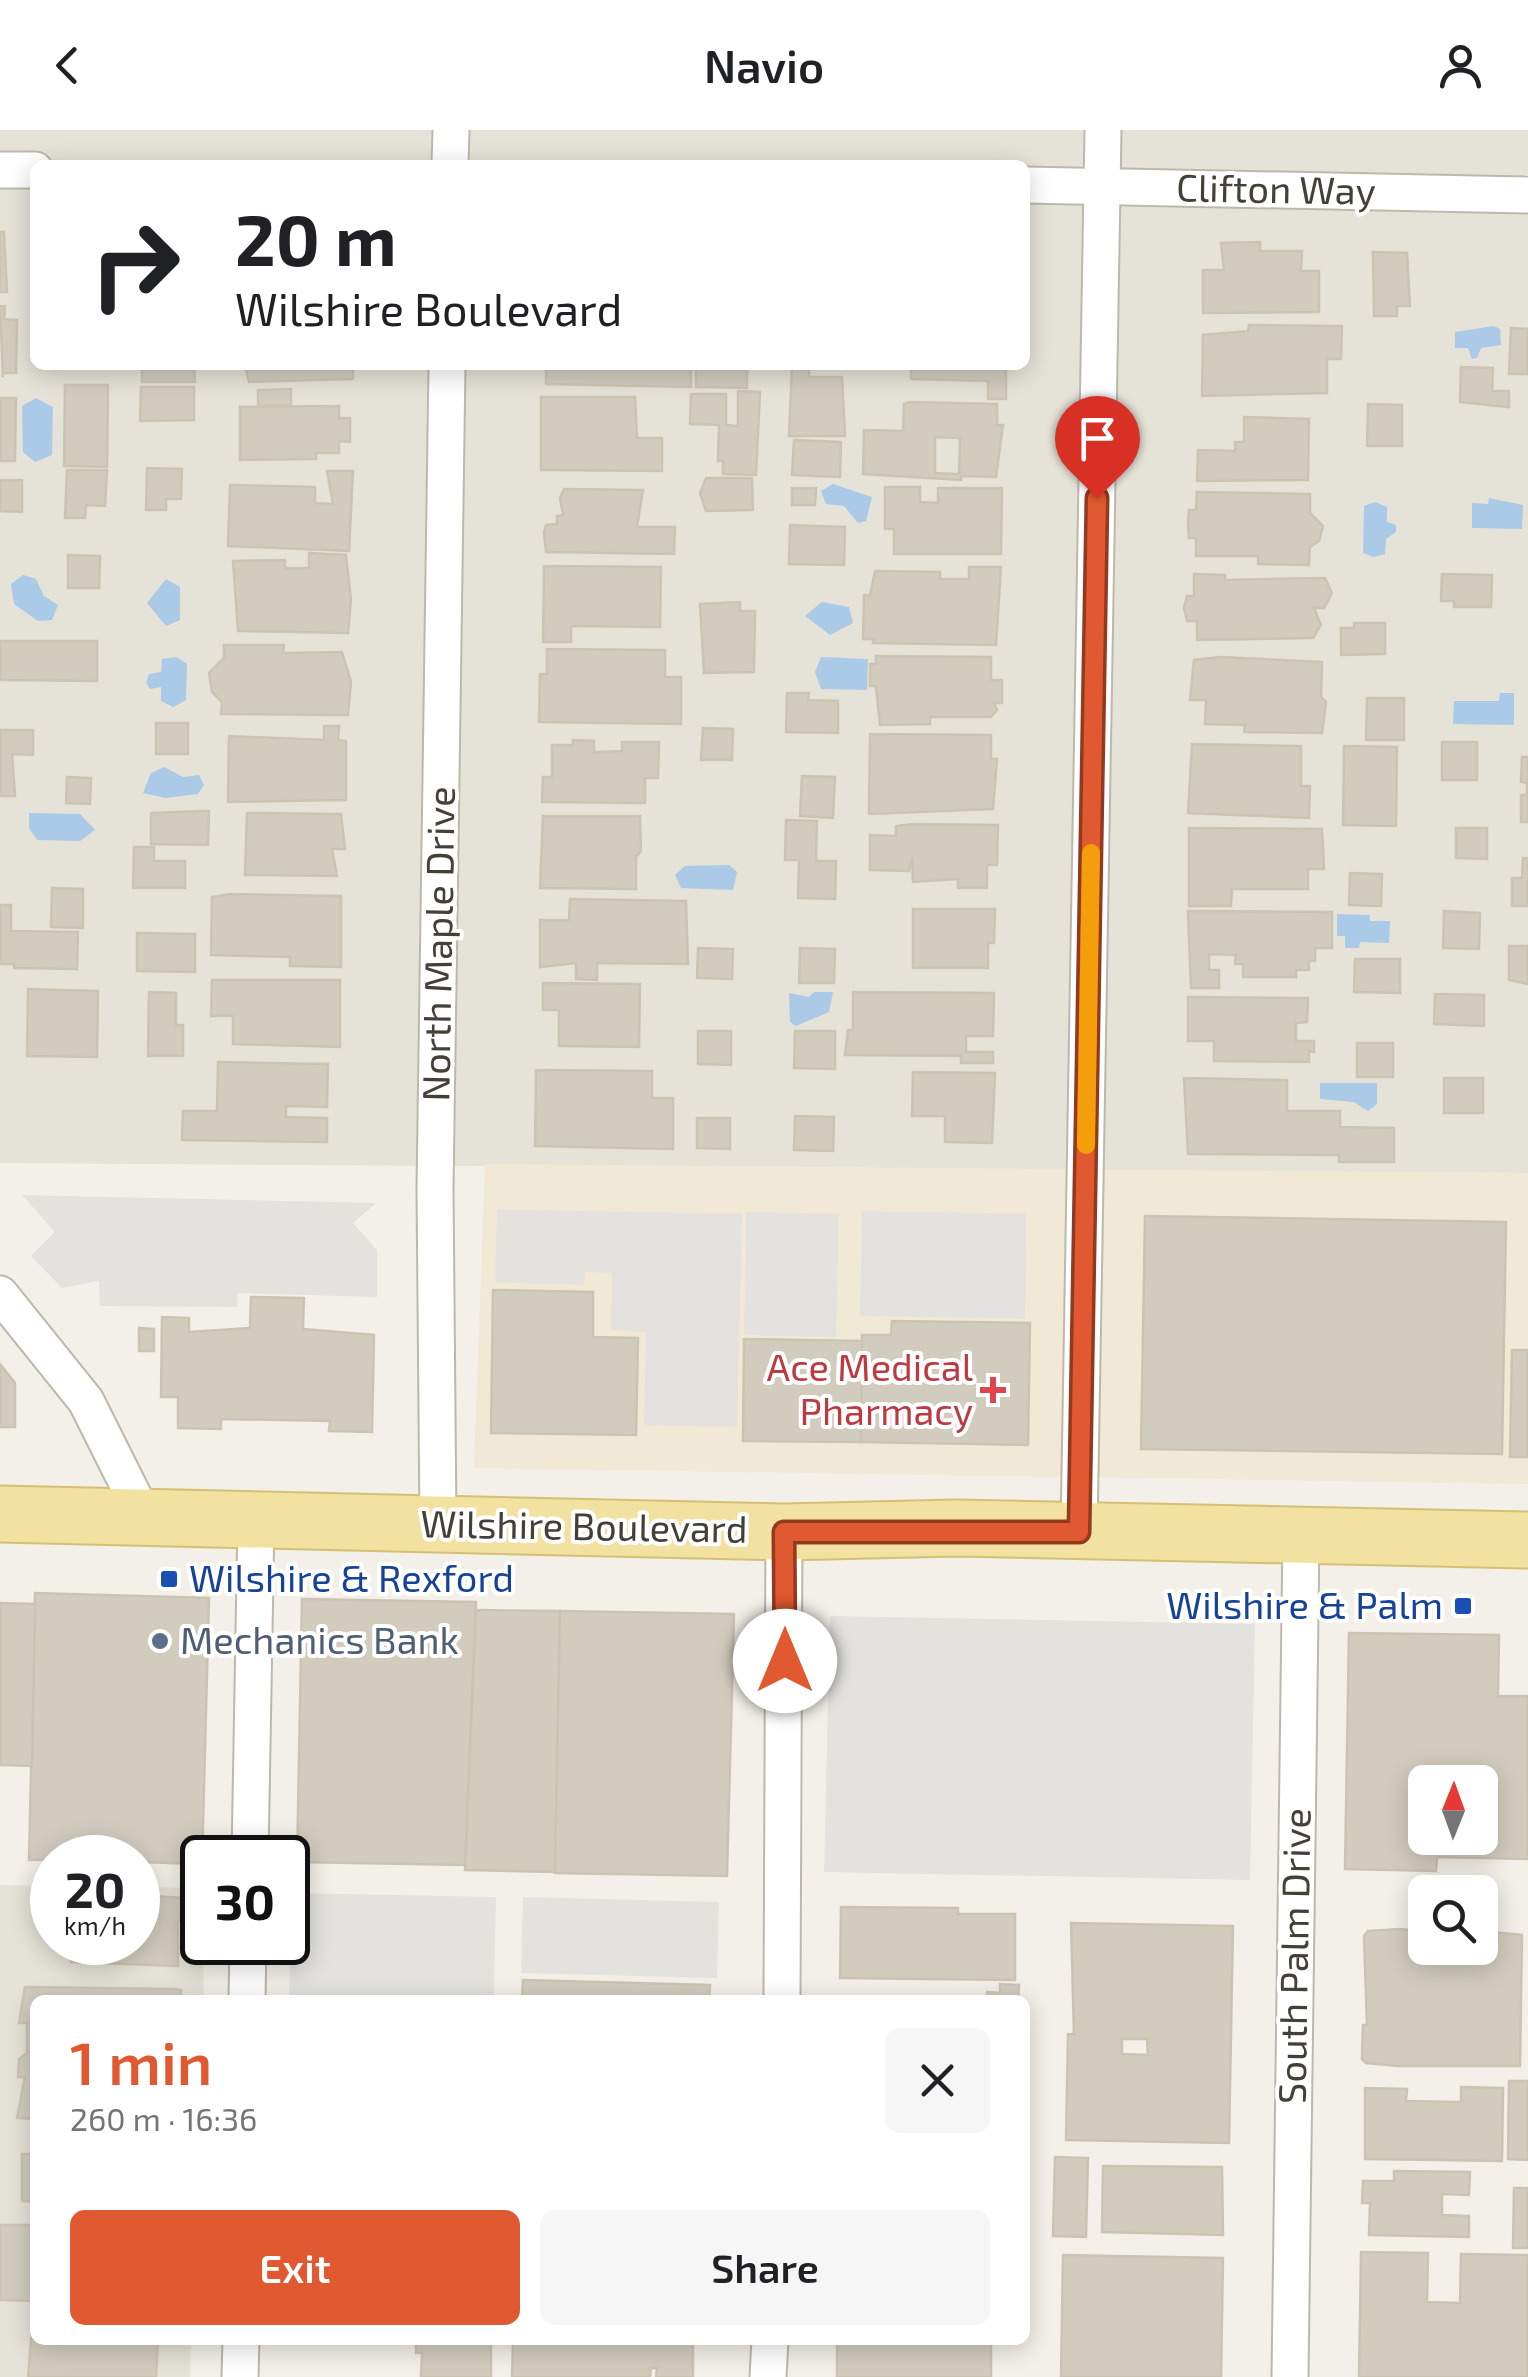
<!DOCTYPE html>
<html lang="en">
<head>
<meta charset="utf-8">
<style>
	body { margin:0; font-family:"Exo 2",sans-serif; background:#f6f6f6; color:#202124; height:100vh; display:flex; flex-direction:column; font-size:38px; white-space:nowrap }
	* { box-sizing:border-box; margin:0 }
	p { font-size:32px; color:#757577 }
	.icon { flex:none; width:55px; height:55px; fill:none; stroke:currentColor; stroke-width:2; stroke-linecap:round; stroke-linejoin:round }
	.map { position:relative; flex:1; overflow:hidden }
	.side { position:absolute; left:30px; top:1865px; width:1000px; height:350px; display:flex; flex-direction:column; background:#fff; border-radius:15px; box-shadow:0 5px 25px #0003 }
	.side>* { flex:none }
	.banner { position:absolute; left:30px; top:30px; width:1000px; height:210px; border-radius:15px; box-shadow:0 5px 25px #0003; background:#fff; color:#202124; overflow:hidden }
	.needle { width:65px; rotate:1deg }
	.fabs { position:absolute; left:1408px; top:1635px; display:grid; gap:20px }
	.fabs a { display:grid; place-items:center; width:90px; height:90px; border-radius:15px; background:#fff; box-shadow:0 5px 25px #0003; font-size:50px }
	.speed { position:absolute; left:30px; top:1705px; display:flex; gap:20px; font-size:50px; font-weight:700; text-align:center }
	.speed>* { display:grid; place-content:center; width:130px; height:130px; border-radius:50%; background:#fff; box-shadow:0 5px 25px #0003; line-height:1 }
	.speed small { font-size:25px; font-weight:400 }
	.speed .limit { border:5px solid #111; border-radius:15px; background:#fff; color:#111 }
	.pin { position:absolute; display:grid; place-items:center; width:85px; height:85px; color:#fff; margin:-102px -42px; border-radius:50% 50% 50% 0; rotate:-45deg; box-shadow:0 0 10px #0007 }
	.pin .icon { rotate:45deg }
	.me { position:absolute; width:110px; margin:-55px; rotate:0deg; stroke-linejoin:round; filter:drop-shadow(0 0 8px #0008) }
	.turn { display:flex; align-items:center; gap:35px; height:210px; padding:0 40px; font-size:45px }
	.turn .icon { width:130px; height:130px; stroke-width:2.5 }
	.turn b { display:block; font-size:70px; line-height:85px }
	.round { display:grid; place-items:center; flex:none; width:105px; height:105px; border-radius:15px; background:#f6f6f6 }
	.overview { display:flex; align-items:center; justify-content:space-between; height:170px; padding:0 40px }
	h1 { font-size:60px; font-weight:600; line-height:75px; color:#e15930 }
	.action { display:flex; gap:20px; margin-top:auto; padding:20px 40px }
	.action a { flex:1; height:115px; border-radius:15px; background:#e15930; color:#fff; font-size:40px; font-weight:600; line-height:115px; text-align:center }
	.action a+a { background:#f6f6f6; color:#202124 }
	header { display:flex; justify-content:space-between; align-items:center; height:130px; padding:0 40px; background:#fff; font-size:45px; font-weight:600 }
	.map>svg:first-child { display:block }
</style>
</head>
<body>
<header><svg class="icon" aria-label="back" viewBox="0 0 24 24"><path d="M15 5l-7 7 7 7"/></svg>Navio<svg class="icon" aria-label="person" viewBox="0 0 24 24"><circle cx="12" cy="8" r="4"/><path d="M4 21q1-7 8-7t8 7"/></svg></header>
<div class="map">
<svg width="1528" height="2247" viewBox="0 0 1528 2247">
	<rect width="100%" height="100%" fill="#f2f0e8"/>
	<g fill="#e5e2d7" fill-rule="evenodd">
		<path d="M0,0H1528V1043L0,1033ZM35,35H1025V235H35Z"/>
		<polygon points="0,1755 52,1756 52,1812 138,1812 138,1757 202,1758 204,1870 35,1870 35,2210 191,2210 190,2247 0,2247"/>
	</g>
	<polygon fill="#f1e8d6" points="485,1034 1528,1043 1528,1354 474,1338"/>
	<g fill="#e4e2df">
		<polygon points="22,1065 376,1073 353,1093 377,1120 377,1167 238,1163 237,1177 100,1176 99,1151 62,1158 31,1126 55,1102"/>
		<polygon points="497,1079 742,1084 737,1297 644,1295 646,1202 611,1200 612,1143 585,1142 584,1155 495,1152"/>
		<polygon points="862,1081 1026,1084 1025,1189 860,1186"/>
		<polygon points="746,1082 839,1084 836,1207 744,1205"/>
		<polygon points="830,1486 1255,1494 1250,1750 824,1742"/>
		<polygon points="291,1763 496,1767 494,1870 289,1870"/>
		<polygon points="523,1767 719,1772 717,1848 521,1843"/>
	</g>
	<g fill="#abcae8">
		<polygon points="1494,196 1500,199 1501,215 1481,218 1477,228 1472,229 1468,218 1455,218 1455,202"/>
		<polygon points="36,268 53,277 52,325 35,332 23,322 22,276"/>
		<polygon points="833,354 872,367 866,391 858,393 844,376 826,374 821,361"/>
		<polygon points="1489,368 1523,375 1522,399 1472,398 1472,373 1488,374"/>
		<polygon points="1375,372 1387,377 1387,392 1396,395 1396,402 1386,409 1385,424 1374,427 1363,423 1364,376"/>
		<polygon points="23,445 36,449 44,466 58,475 52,490 38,491 14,474 11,454"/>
		<polygon points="166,449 180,457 180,490 166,496 147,473"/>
		<polygon points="822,472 849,477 853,493 830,505 805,486"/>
		<polygon points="176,527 187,534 186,570 173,577 161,571 161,557 150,559 146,553 149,544 161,542 162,529"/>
		<polygon points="821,527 868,529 867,560 821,559 815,542"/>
		<polygon points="1500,563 1514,563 1514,595 1453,594 1454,571 1499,571"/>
		<polygon points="164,637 183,647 199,645 204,655 198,664 166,668 143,663 151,643"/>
		<polygon points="29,683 80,684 95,700 80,711 37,710 29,698"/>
		<polygon points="729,735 737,742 733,760 681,758 675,745 685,736"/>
		<polygon points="1337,784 1370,785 1370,791 1390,791 1389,813 1360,812 1359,818 1345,818 1345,806 1337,806"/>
		<polygon points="814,862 833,862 829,882 796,896 790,892 789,863 809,867"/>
		<polygon points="1320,953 1377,953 1377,974 1368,981 1354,972 1320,969"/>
	</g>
	<g fill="#d2ccbf" stroke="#ccc4b3" stroke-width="2.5" fill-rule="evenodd">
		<polygon points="0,102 4,102 7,162 0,162"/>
		<polygon points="1260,112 1260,121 1302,121 1301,141 1319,141 1319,182 1203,183 1203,140 1224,140 1221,113"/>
		<polygon points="1373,122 1407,123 1410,176 1397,176 1397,186 1374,186"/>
		<polygon points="0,176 5,176 4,189 17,190 16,243 3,243 3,247"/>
		<polygon points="1249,195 1342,196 1341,229 1327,229 1327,263 1202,266 1203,205 1248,201"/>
		<polygon points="1511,198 1528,199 1528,244 1509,244"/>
		<polygon points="142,235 194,235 195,252 142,252"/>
		<polygon points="245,235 353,235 353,249 249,252"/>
		<polygon points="546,235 691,235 691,257 546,254"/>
		<polygon points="696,235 747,235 747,258 696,257"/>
		<polygon points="792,235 809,235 809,247 842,247 845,306 789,306"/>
		<polygon points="911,235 1006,235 1006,269 988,269 988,251 911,249"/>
		<polygon points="1461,237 1493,238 1492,261 1509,261 1509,277 1460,272"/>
		<polygon points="65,255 108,255 107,337 64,336"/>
		<polygon points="141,257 194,257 194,290 140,291"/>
		<polygon points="291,259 291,275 258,276 258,260"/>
		<polygon points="738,261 760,262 756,345 723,344 723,331 718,331 719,295 690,294 691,264 726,264 726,295 738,296"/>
		<polygon points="541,267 635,267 637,308 662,308 662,341 541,340"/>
		<polygon points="0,268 16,268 15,331 0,331"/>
		<path d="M909,272L997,274V295H1003L996,347L961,346V350L863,344L864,300L903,301L904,274ZM935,307L960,308L959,344L935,343Z"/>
		<polygon points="1368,274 1402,275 1402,316 1367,316"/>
		<polygon points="339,276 339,288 350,288 350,312 339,311 339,323 316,323 316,329 240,330 240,277"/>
		<polygon points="1244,287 1309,289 1308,350 1197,351 1198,320 1235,321 1235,312 1244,312"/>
		<polygon points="794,310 841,312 840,347 792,345"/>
		<polygon points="147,338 182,339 181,369 166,369 166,380 146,380"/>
		<polygon points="67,340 107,340 105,376 86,375 85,388 65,388"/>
		<polygon points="327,341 353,341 349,421 228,416 230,355 315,357 315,373 333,374"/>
		<polygon points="706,348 752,348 753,380 706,381 700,363"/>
		<polygon points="0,350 22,350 22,382 0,381"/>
		<polygon points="885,357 920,357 920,372 938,373 938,358 1002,358 1001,424 894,424 894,399 885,399"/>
		<polygon points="792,358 816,358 815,375 792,375"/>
		<polygon points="564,359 643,360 637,397 675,397 674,424 546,422 544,403 546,395 557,394 557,386 563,385 560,368"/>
		<polygon points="1197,362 1310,364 1310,383 1323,396 1319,411 1310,417 1309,435 1258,434 1258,426 1196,426 1196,408 1189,408 1188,396 1189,380 1196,380"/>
		<polygon points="790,395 845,397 844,435 789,434"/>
		<polygon points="309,423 346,425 351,469 348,503 238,501 233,431 285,430 285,438 309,438"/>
		<polygon points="68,425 100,426 99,458 68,458"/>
		<polygon points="544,436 661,437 660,497 571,496 571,512 543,512"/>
		<polygon points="969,437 1001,437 996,515 873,513 874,509 863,509 864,465 870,466 875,441 940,442 940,449 969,449"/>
		<polygon points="1194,444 1225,445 1225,450 1325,448 1332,463 1324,478 1314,478 1321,495 1313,508 1197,510 1197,491 1187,491 1184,478 1187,466 1194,466"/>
		<polygon points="1442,444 1492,445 1491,477 1454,477 1454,471 1441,471"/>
		<polygon points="740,472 740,481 755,481 754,542 704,543 700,474"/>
		<polygon points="1354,493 1385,493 1385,524 1341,525 1341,498 1354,498"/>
		<polygon points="0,511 97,511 97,551 0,550"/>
		<polygon points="224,515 284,515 283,523 342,522 351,552 348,585 221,584 222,572 212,562 209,543 224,528"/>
		<polygon points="547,519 665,520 665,547 681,547 681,594 539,592 540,544 547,544"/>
		<polygon points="876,526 991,527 991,550 1002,550 1002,573 994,573 997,580 991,587 930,587 930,594 880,595 876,556 870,556 870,534 876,534"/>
		<polygon points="1220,527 1322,532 1321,567 1326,572 1322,603 1244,602 1245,595 1205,594 1206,570 1190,570 1194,530"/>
		<polygon points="787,563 809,563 808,570 838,571 838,603 786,602"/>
		<polygon points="1367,568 1404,568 1404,610 1366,610"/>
		<rect x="156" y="593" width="32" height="31"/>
		<polygon points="324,596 339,596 338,610 346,611 346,670 228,672 229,606 324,610"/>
		<polygon points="703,598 733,599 732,630 701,630"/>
		<polygon points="0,600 33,600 33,625 12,624 15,666 0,666"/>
		<polygon points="870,604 991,605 991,629 997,629 993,679 869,684"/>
		<polygon points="573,610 594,611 594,622 622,621 622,612 659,612 658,648 645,648 645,673 542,672 543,647 552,647 552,615 573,615"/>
		<rect x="1442" y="612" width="35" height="38"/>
		<polygon points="1192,614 1301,616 1301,656 1310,656 1309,688 1188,683"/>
		<polygon points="1344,616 1397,617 1396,696 1343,695"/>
		<polygon points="1522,627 1528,627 1528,692 1521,692 1521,665 1527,665 1527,653 1521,652"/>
		<polygon points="802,646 835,647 833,688 800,686"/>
		<polygon points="67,647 91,648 90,674 66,673"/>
		<polygon points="202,681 209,681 208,715 151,714 151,683"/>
		<polygon points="247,683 341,684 345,719 332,719 337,746 245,745"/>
		<polygon points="543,686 640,686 641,721 636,727 636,759 540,758"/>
		<polygon points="786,690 817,691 816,731 836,731 835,769 798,768 799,730 785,730"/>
		<polygon points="913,694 998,695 997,735 987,735 987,758 958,758 958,749 913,752 912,728 909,741 870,740 870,705 896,706 896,696"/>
		<polygon points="1189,698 1322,699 1324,739 1308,739 1308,759 1232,759 1231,776 1189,776"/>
		<polygon points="1456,698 1487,698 1487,729 1456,728"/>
		<polygon points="134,717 154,717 154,731 185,731 185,758 133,758"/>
		<polygon points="1523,728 1528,728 1528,776 1512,776 1512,748 1522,748"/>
		<polygon points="1350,743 1382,744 1381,776 1349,775"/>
		<polygon points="52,758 83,759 83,798 51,797"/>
		<polygon points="231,764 341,766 341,837 290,836 290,827 211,825 212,767"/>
		<polygon points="570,769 686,771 688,834 597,833 597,850 576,849 576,833 540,837 540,790 569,790"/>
		<polygon points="0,775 11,775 11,801 78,802 77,839 14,838 14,834 0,834"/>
		<polygon points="913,779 995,779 994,813 988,813 988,838 913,838"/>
		<polygon points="1188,781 1332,782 1332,818 1315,818 1315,831 1309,831 1309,840 1296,840 1296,847 1243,847 1243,834 1235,834 1236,825 1209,824 1209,840 1219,840 1219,858 1191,858"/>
		<polygon points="1444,781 1480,783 1479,819 1443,818"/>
		<polygon points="137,803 195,804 195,842 137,841"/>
		<polygon points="1509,816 1528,816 1528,854 1509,850"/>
		<polygon points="698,818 733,819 732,849 697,848"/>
		<polygon points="800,818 835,819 834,853 799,853"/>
		<polygon points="1355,829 1400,829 1400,863 1354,862"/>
		<polygon points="212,850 340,850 340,917 233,914 233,886 211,886"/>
		<polygon points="543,853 640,854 639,917 559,916 559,880 543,880"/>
		<polygon points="28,859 98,861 97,927 27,926"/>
		<polygon points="149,862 176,863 176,895 183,895 183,926 148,926"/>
		<polygon points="853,862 994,863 993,906 966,906 966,922 993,922 993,933 961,933 961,926 845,925 848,900 853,900"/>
		<polygon points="1435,864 1484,865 1484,896 1434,894"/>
		<polygon points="1188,867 1308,868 1307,892 1296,893 1296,911 1314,911 1314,922 1309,921 1309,932 1214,931 1214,911 1188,911"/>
		<polygon points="698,901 731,901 731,935 698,934"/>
		<polygon points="795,901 835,901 835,939 794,938"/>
		<rect x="1357" y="913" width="36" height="34"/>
		<polygon points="218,932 328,934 327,977 286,976 286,987 327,988 327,1012 182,1010 183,981 217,981"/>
		<polygon points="536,940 652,941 652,968 673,968 673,1019 535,1016"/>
		<polygon points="913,942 995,943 992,1013 945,1012 945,986 912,986"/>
		<polygon points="1184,948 1287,950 1287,981 1340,981 1340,997 1394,998 1394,1032 1339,1032 1339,1025 1188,1024"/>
		<rect x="1444" y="948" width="39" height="35"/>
		<polygon points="795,986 834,987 833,1021 794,1020"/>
		<polygon points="697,988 730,988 730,1019 697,1018"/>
		<polygon points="1145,1086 1506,1092 1502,1324 1141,1319"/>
		<polygon points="493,1160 593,1162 593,1207 638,1208 636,1305 491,1303"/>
		<polygon points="251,1167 304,1168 303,1199 374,1205 372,1302 329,1301 330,1291 221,1289 221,1299 178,1298 178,1267 161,1267 162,1187 189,1188 189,1202 250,1198"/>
		<polygon points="892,1191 1030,1193 1028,1315 861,1312 862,1205 891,1205"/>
		<polygon points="139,1198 154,1199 154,1221 139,1221"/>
		<polygon points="744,1209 862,1211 861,1312 743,1311"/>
		<polygon points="1512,1220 1528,1220 1528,1327 1510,1327"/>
		<polygon points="0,1234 15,1253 15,1297 0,1297"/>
		<polygon points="35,1463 209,1468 202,1734 138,1732 138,1728 29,1730"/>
		<polygon points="302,1469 476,1472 465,1735 297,1732"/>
		<polygon points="0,1473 35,1474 32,1636 0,1635"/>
		<polygon points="476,1480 560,1481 555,1742 465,1740"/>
		<polygon points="560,1481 734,1484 727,1746 555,1743"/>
		<path d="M1349,1503L1499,1505L1498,1566H1528V1729L1437,1727L1436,1741L1345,1739ZM1425,1652H1480V1708H1425Z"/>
		<polygon points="138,1765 184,1768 184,1791 178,1791 178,1836 71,1832 71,1812 138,1812"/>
		<polygon points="841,1777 958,1778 958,1784 1015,1784 1015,1850 840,1848"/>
		<path d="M1071,1793L1233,1796L1229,2013L1066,2010L1068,1904H1074ZM1122,1909H1147L1148,1925L1122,1924Z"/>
		<polygon points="1401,1799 1425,1802 1425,1818 1480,1818 1482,1801 1522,1805 1520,1936 1398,1936 1366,1933 1362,1929 1363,1895 1367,1895 1364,1806 1368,1801"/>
		<polygon points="523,1850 710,1855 709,1870 522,1870"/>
		<polygon points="1000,1854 1019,1855 1018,1870 987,1870 987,1862 1000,1863"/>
		<polygon points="25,1857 175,1859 181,1860 181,1870 35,1870 35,1989 17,1988 25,1947 18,1947 19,1929 27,1923 27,1893 19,1893"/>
		<polygon points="1509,1951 1528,1951 1528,2030 1508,2029"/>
		<polygon points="1461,1957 1503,1958 1502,2031 1365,2029 1365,1958 1407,1959 1406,1971 1461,1972"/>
		<polygon points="22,2024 35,2024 35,2072 22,2071"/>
		<polygon points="1055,2027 1088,2028 1086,2107 1053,2106"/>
		<polygon points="1103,2036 1222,2037 1223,2105 1102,2102"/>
		<polygon points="1394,2041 1470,2042 1469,2065 1442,2064 1442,2085 1469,2086 1469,2107 1369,2105 1370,2073 1362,2073 1363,2051 1394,2051"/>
		<polygon points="1514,2058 1528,2058 1528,2118 1513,2118"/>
		<polygon points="0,2095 35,2095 35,2171 0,2170"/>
		<polygon points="1361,2122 1428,2123 1427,2172 1460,2173 1461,2124 1528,2125 1528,2247 1359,2247"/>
		<polygon points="1063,2125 1223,2128 1221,2247 1061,2247"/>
		<polygon points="33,2188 35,2210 158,2210 156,2247 28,2247"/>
		<polygon points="416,2210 491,2210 491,2247 421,2247 422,2223 416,2223"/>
		<polygon points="513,2210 693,2210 693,2247 656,2247 657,2238 651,2238 650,2247 512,2247"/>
		<polygon points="837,2210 991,2212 991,2247 837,2247"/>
	</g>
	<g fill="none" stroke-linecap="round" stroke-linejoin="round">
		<defs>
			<g id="street">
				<polyline points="450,35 451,0"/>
				<polyline points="0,40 35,40"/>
				<polyline points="1025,55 1528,65"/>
				<polyline points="0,1164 86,1271 144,1387"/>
				<polyline points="438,1393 435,1059 447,235"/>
				<polyline points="1079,1402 1103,0"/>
				<polyline points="250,1728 256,1390"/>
				<polyline points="247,1870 248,1812"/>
				<polyline points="782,1870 784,1402"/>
				<polyline points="240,2247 241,2210"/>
				<polyline points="768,2247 770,2210"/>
				<polyline points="1290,2247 1301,1406"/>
			</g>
			<polyline id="primary" points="0,1384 784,1402 956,1398 1528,1410"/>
		</defs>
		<use href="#street" stroke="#bcb8ac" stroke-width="39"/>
		<use href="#primary" stroke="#d5bf73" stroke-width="59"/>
		<use href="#street" stroke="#fff" stroke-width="35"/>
		<use href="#primary" stroke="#f2e1a1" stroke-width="55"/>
	</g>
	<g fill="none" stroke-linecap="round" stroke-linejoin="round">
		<defs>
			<polyline id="route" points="785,1531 784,1402 1079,1402 1097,368"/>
		</defs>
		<use href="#route" stroke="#923a1f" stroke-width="25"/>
		<use href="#route" stroke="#e15930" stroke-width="18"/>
		<polyline stroke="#f59e0b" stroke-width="18" points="1086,1015 1091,723"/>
	</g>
	<path fill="#e0444e" stroke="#fff" stroke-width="4" d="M988 1245h10v10h10v10h-10v10h-10v-10h-10v-10h10z"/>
	<g fill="#1a4fb4" stroke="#fff" stroke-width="4">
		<rect x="159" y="1439" width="20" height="20" rx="5"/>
		<rect x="1453" y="1466" width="20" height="20" rx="5"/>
	</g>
	<circle fill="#5c6f8a" stroke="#fff" stroke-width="4" cx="160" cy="1511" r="10"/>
	<g text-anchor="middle" stroke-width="8" stroke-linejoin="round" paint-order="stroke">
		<g font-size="38" fill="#444038" stroke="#fff">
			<text transform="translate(1276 60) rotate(1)" y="13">Clifton Way</text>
			<text transform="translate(439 814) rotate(-89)" y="13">North Maple Drive</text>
			<text transform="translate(584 1397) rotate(1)" y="13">Wilshire Boulevard</text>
			<text transform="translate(1295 1826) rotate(-89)" y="13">South Palm Drive</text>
		</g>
		<g font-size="38" fill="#be3a42" stroke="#fff" text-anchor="end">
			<text x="973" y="1251">Ace Medical<tspan x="973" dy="44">Pharmacy</tspan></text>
		</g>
		<g font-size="38" fill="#164399" stroke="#fff" text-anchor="start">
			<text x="189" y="1462">Wilshire &amp; Rexford</text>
			<text x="1443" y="1489" text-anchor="end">Wilshire &amp; Palm</text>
		</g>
		<g font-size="38" fill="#4e5e75" stroke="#fff" text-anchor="start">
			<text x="180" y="1524">Mechanics Bank</text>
		</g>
	</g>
</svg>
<div class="fabs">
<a><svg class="needle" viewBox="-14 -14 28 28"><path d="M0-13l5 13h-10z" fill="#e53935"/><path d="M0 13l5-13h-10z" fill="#757577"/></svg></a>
<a><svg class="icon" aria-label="search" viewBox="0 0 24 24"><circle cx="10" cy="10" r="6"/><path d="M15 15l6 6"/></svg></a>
</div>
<div class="speed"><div>20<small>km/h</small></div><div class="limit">30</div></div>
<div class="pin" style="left:1097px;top:368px;background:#d93025"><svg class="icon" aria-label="arrive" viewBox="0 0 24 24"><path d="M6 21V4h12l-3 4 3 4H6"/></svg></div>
<svg class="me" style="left:785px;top:1531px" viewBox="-20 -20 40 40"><circle r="19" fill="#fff"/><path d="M0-13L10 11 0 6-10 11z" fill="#e15930"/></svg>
<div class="banner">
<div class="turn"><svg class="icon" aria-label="right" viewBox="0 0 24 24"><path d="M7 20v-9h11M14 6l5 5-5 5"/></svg><div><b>20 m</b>Wilshire Boulevard</div></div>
</div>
<section class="side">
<div class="overview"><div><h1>1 min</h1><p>260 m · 16:36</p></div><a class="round"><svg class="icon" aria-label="close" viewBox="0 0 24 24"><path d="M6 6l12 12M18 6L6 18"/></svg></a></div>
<div class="action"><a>Exit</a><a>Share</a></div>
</section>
</div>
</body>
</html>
